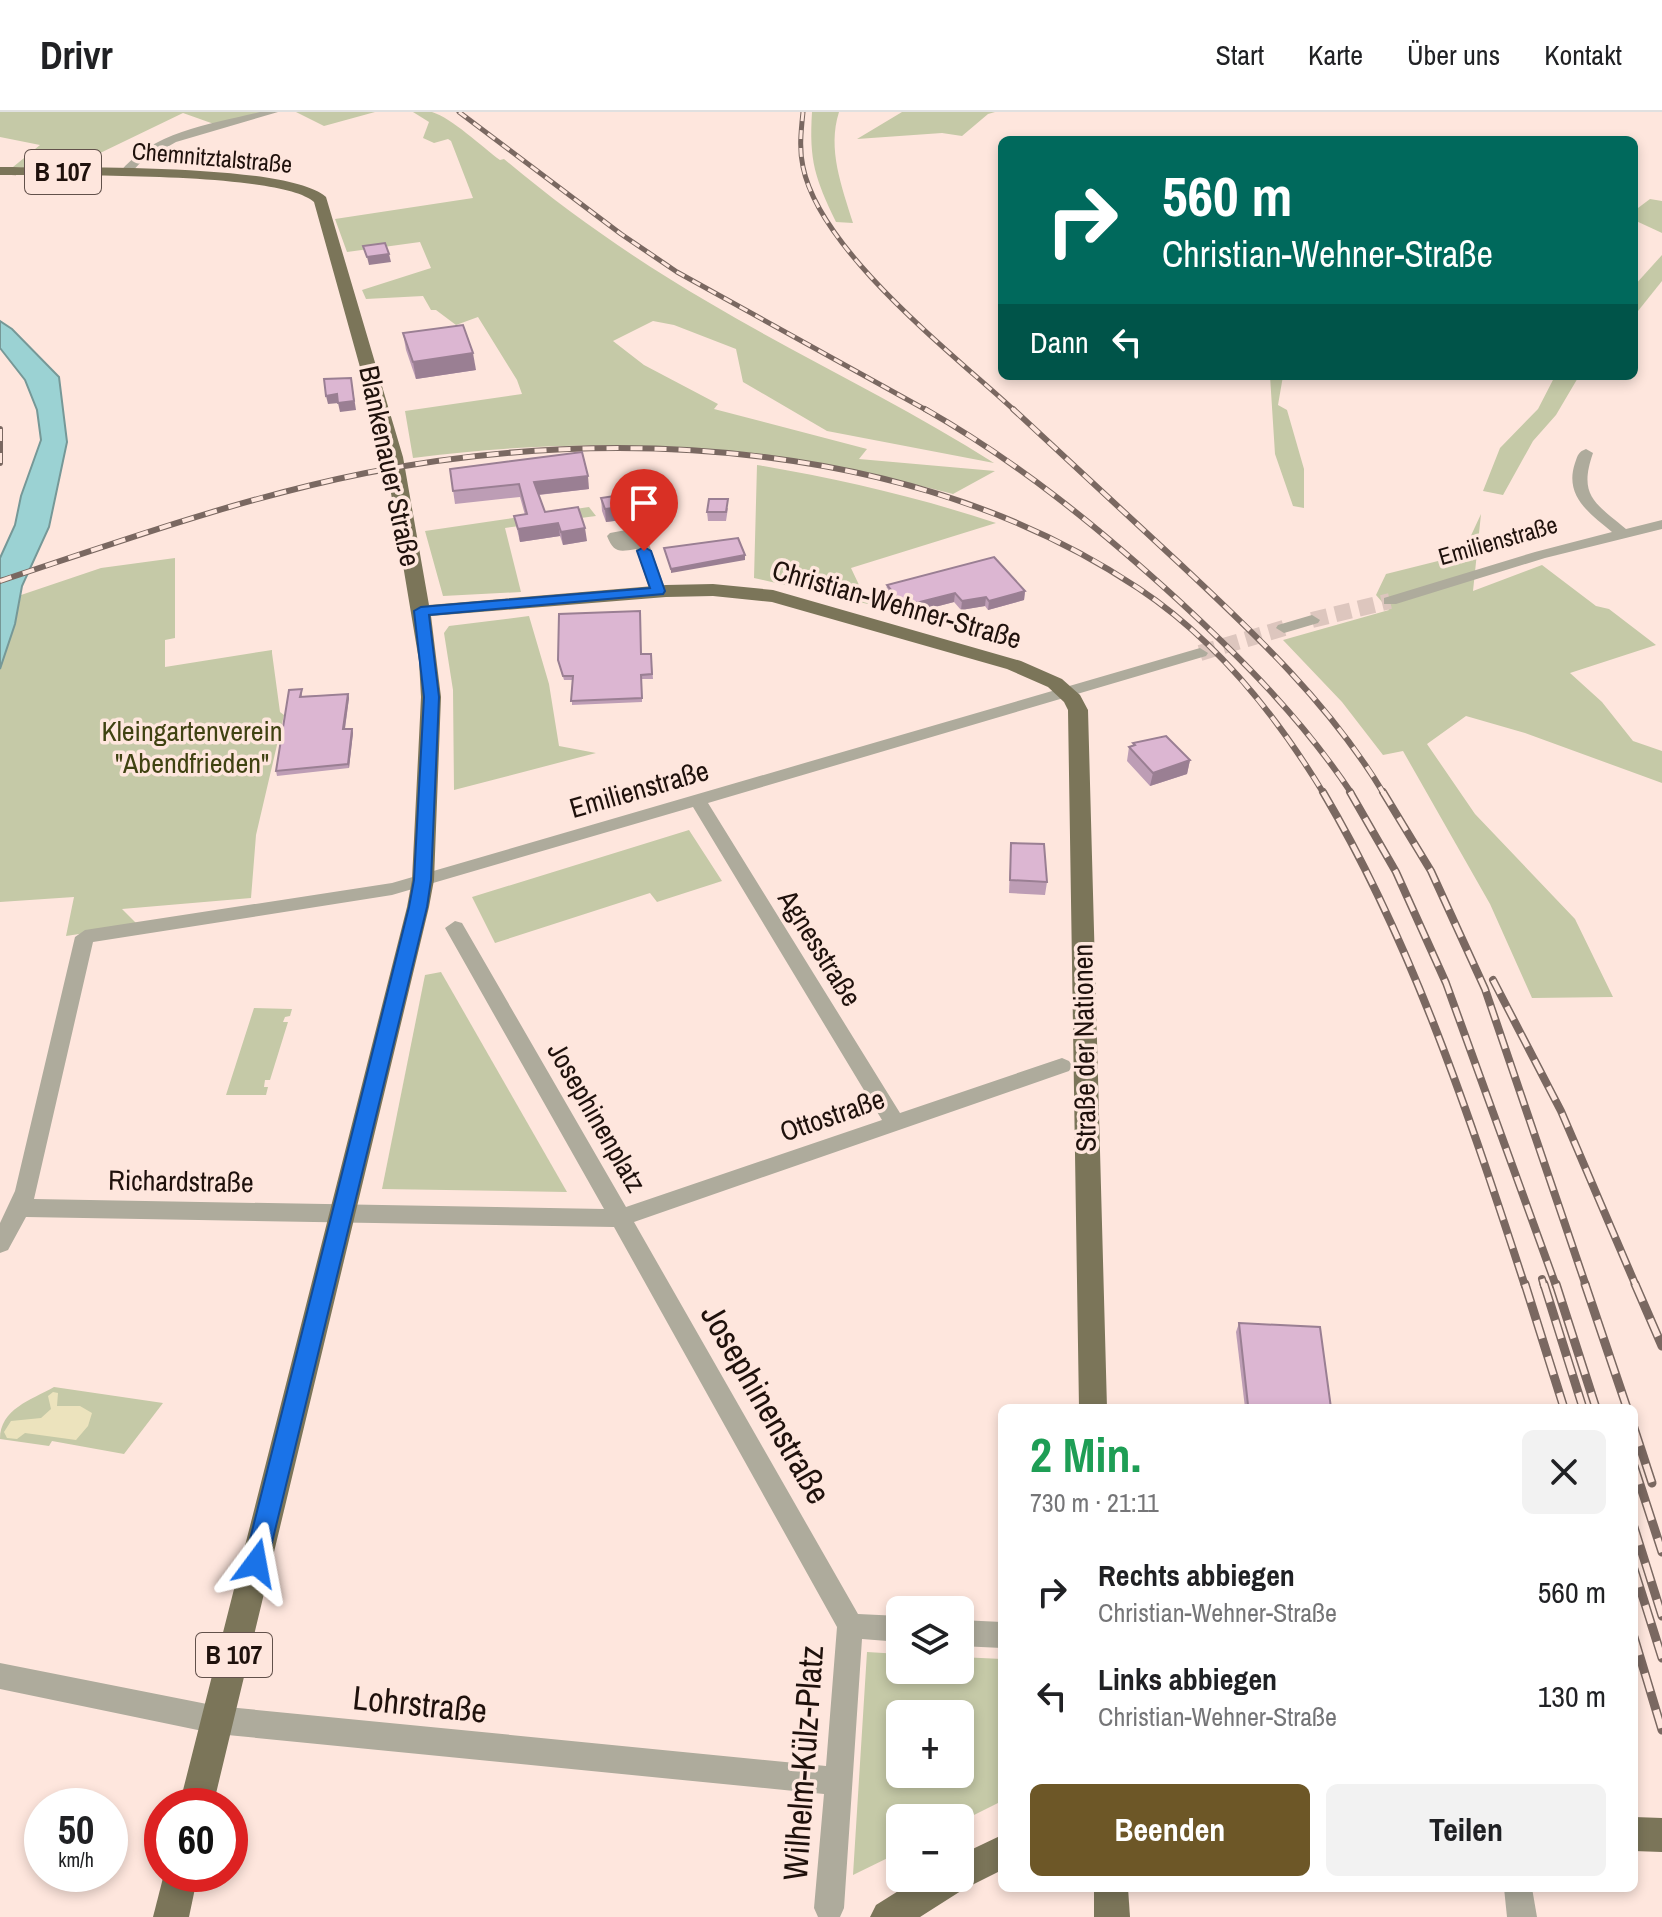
<!DOCTYPE html>
<html lang="de">
<head>
<meta charset="utf-8">
<style>
	body { margin:0; font-family:"Archivo Narrow",sans-serif; background:#f2f2f2; color:#202124; height:100vh; display:flex; flex-direction:column; font-size:30px; white-space:nowrap }
	* { box-sizing:border-box; margin:0 }
	p { font-size:26px; color:#757577 }
	.icon { flex:none; width:44px; height:44px; fill:none; stroke:currentColor; stroke-width:2; stroke-linecap:round; stroke-linejoin:round }
	.map { position:relative; flex:1; overflow:hidden }
	.drawer { position:absolute; left:998px; top:1292px; width:640px; height:488px; display:flex; flex-direction:column; background:#fff; border-radius:12px; box-shadow:0 4px 12px #0003 }
	.drawer>* { flex:none }
	.hud { position:absolute; left:998px; top:24px; width:640px; height:244px; border-radius:12px; box-shadow:0 4px 12px #0003; background:#00695c; color:#fff; overflow:hidden }
	.controls { position:absolute; left:886px; top:1484px; display:grid; gap:16px }
	.controls a { display:grid; place-items:center; width:88px; height:88px; border-radius:12px; background:#fff; box-shadow:0 4px 12px #0003; font-size:40px }
	.speed { position:absolute; left:24px; top:1676px; display:flex; gap:16px; font-size:40px; font-weight:700; text-align:center }
	.speed>* { display:grid; place-content:center; width:104px; height:104px; border-radius:50%; background:#fff; box-shadow:0 4px 12px #0003; line-height:1 }
	.speed small { font-size:20px; font-weight:400 }
	.speed .limit { border:12px solid #d22; background:#fff; color:#111 }
	.pin { position:absolute; display:grid; place-items:center; width:68px; height:68px; color:#fff; margin:-82px -34px; border-radius:50% 50% 50% 0; rotate:-45deg; box-shadow:0 0 8px #0007 }
	.pin .icon { rotate:45deg }
	.me { position:absolute; width:88px; margin:-44px; rotate:13deg; stroke-linejoin:round; filter:drop-shadow(0 0 6px #0008) }
	.turn { display:flex; align-items:center; gap:28px; height:168px; padding:0 32px; font-size:36px }
	.turn .icon { width:104px; height:104px; stroke-width:2.5 }
	.turn b { display:block; font-size:56px; line-height:68px }
	.then { display:flex; align-items:center; height:76px; padding:0 32px; background:#0003; gap:16px; font-size:30px }
	.round { display:grid; place-items:center; flex:none; width:84px; height:84px; border-radius:12px; background:#f2f2f2 }
	.summary { display:flex; align-items:center; justify-content:space-between; height:136px; padding:0 32px }
	h1 { font-size:48px; font-weight:700; line-height:60px; color:#1e9e55 }
	.action { display:flex; gap:16px; margin-top:auto; padding:16px 32px }
	.action a { flex:1; height:92px; border-radius:12px; background:#6d5727; color:#fff; font-size:32px; font-weight:700; line-height:92px; text-align:center }
	.action a+a { background:#f2f2f2; color:#202124 }
	ul { padding:0; list-style:none }
	li { display:flex; align-items:center; gap:24px; height:104px; padding:0 32px }
	li div { flex:1 }
	li b { display:block; font-size:30px }
	li em { font-style:normal }
	header { display:flex; align-items:center; gap:48px; box-sizing:border-box; height:112px; padding:0 40px; background:#fff; border-bottom:2px solid #e0e0e0 }
	header strong { font-size:38px }
	nav { display:flex; gap:44px; margin-inline-start:auto; font-size:28px }
	.map>svg:first-child { display:block }
</style>
</head>
<body>
<header>
<strong>Drivr</strong>
<nav><a>Start</a><a>Karte</a><a>Über uns</a><a>Kontakt</a></nav>
</header>
<div class="map">
<svg width="1662" height="1805" viewBox="0 0 1662 1805">
	<rect width="100%" height="100%" fill="#fee6dd"/>
	<g fill="#c5c9a7" fill-rule="evenodd">
		<polygon points="0,0 266,0 214,12 183,1 96,43 71,58 13,55 40,33 0,25"/>
		<polygon points="296,0 375,0 324,14"/>
		<path d="M413,0C418,0 426,0 432,0C452,6 482,35 500,48L504,47C568,101 636,148 708,190C802,246 902,292 994,351L827,319L743,270L736,237L674,213L653,209L613,229L644,253L718,292L714,297L867,337L859,347L995,359L953,382C767,334 604,321 413,346L405,299L522,282L517,268L478,205L456,213L436,198H431L423,184L366,187L362,178L431,156L420,130L347,140L335,107L473,86L451,29L448,27L434,31L423,26L429,10Z"/>
		<path d="M812,0H839C827,37 842,75 853,111L836,110C815,66 809,49 812,0Z"/>
		<polygon points="902,0 995,0 988,2 962,24 942,21 857,27"/>
		<polygon points="1650,87 1662,89 1662,121 1634,108 1638,96"/>
		<polygon points="1662,143 1662,169 1634,204 1634,174"/>
		<polygon points="1270,264 1283,264 1278,293 1287,298 1304,357 1304,396 1293,394 1275,342"/>
		<polygon points="1555,264 1579,264 1556,303 1533,329 1503,383 1483,379 1500,336 1538,297"/>
		<path d="M757,353C839,367 917,385 996,411L851,456L868,492L754,466Z"/>
		<polygon points="589,395 596,404 505,416 521,480 443,484 425,419"/>
		<polygon points="1481,402 1473,479 1542,453 1596,494 1609,497 1656,533 1570,561 1602,590 1633,629 1662,639 1662,671 1525,621 1466,604 1427,632 1475,702 1575,807 1613,885 1532,886 1490,792 1403,639 1383,643 1342,590 1283,528 1389,498 1376,483 1386,462 1462,443"/>
		<polygon points="175,446 175,526 165,528 165,555 272,538 272,541 280,600 284,603 256,723 251,786 122,797 138,813 66,824 74,785 0,790 0,557 15,512 21,483 101,456"/>
		<polygon points="529,504 549,572 559,634 596,641 454,678 453,578 444,521 449,514"/>
		<polygon points="689,718 722,769 657,790 650,781 495,831 472,785"/>
		<polygon points="441,860 567,1080 382,1077 425,863"/>
		<polygon points="254,896 292,897 290,904 285,905 283,910 288,910 270,968 265,968 264,975 268,975 266,983 226,983"/>
		<path d="M54,1275L163,1291L124,1342L52,1329L49,1334L0,1327C0,1297 31,1288 54,1275Z"/>
		<path d="M867,1540L900,1542V1558H960V1545L1002,1547V1689L960,1710V1706H900V1740L853,1763ZM900,1602H960V1662H900Z"/>
	</g>
	<polygon fill="#ece3bd" points="53,1280 58,1281 57,1294 80,1294 92,1301 88,1314 76,1328 25,1321 17,1327 7,1326 4,1320 11,1309 41,1306 51,1297 48,1284"/>
	<polygon fill="#9bd2d3" stroke="#769897" stroke-width="2" points="0,209 12,217 59,265 67,330 49,415 22,474 15,512 0,557 0,446 15,413 21,384 41,328 37,298 25,268 0,236"/>
	<g fill="none" stroke-linecap="round" stroke-linejoin="round">
		<g stroke="#ddc6be" stroke-width="16" stroke-dasharray="16 8" stroke-linecap="butt">
			<polyline points="1312,508 1390,489"/>
			<polyline points="1200,541 1284,516"/>
		</g>
		<g fill="#aeab9c" fill-rule="evenodd">
			<path d="M260,0H278L176,30L141,50L129,63L119,61C153,19 211,12 260,0Z"/>
			<path d="M1586,337L1593,341C1578,384 1595,391 1626,417L1662,408V417L1545,446L1396,492H1384V486L1535,440L1612,420C1589,401 1564,384 1575,351C1578,343 1578,340 1586,337Z"/>
			<path d="M637,416L645,421L666,479L664,482H652L650,479L636,437C619,440 614,441 607,424L610,421Z"/>
			<polygon points="1312,503 1320,508 1318,511 1284,521 1276,516 1278,513"/>
			<path d="M1200,536L1208,541L1206,544L708,691L900,1001L1062,946L1069,949L1072,954L1069,959L634,1110L858,1502L900,1504V1530L862,1527L844,1796L840,1805H818L814,1796L824,1682L217,1622L0,1577V1551L217,1594L826,1654L837,1515L614,1115L26,1105L8,1138L0,1141V1111L15,1079L75,825L85,818L392,771ZM693,695L882,1008L626,1095L462,811L455,809L445,816L604,1097L34,1087L93,830L392,783Z"/>
			<polygon points="960,1508 1002,1510 1002,1536 960,1534"/>
			<polygon points="1504,1776 1532,1776 1537,1805 1507,1805"/>
		</g>
		<g fill="#7b7559" fill-rule="evenodd">
			<path d="M0,55C61,56 286,50 326,85L403,345L429,493L666,473L713,472L773,478L1021,549L1062,567L1080,583L1088,598L1107,1296H1079L1068,598L1064,590L1048,575L1007,557L772,490L713,484L666,485L431,504L441,585L434,768L429,795L213,1694H179L407,795L412,768L421,585L419,549L385,345L314,90C281,59 55,64 0,63Z"/>
			<polygon points="1634,1705 1662,1706 1662,1740 1634,1739"/>
			<polygon points="1002,1723 1002,1758 964,1777 920,1805 870,1805 876,1793 919,1766 960,1766 960,1743"/>
			<polygon points="164,1762 198,1762 189,1805 153,1805"/>
			<polygon points="1094,1776 1128,1776 1130,1805 1094,1805"/>
		</g>
		<defs>
			<g id="rail-far3">
				<polyline points="459,0 621,122 677,160 928,299"/>
				<path d="M803,0C801,19 799,37 803,55C820,139 952,241 1015,299"/>
			</g>
			<g id="rail-far2">
				<path d="M925,297C1018,350 1098,415 1177,487C1242,547 1303,608 1352,682"/>
				<path d="M1013,297C1068,348 1123,399 1178,450C1254,521 1330,592 1384,682"/>
				<polyline points="0,317 0,351"/>
				<path d="M0,469C121,429 241,386 366,361C618,311 919,330 1138,476C1215,527 1277,604 1324,682"/>
			</g>
			<g id="rail-far1">
				<path d="M1323,680C1413,832 1470,1006 1525,1174"/>
				<polyline points="1350,680 1396,760 1446,871 1556,1174"/>
				<polyline points="1383,680 1431,759 1485,877 1586,1174"/>
				<polyline points="1493,868 1561,999 1636,1174"/>
				<polyline points="1542,1167 1544,1174"/>
			</g>
			<g id="rail">
				<polyline points="1525,1172 1564,1296"/>
				<polyline points="1544,1172 1583,1296"/>
				<polyline points="1556,1172 1596,1296"/>
				<polyline points="1585,1172 1627,1296"/>
				<polyline points="1635,1172 1662,1234"/>
				<polyline points="1634,1316 1652,1371"/>
				<polyline points="1634,1354 1662,1440"/>
				<polyline points="1634,1415 1662,1504"/>
				<polyline points="1634,1457 1662,1546"/>
				<polyline points="1634,1525 1662,1618"/>
			</g>
		</defs>
		<use href="#rail-far3" stroke="#7a6861" stroke-width="5"/>
		<use href="#rail-far2" stroke="#7a6861" stroke-width="6"/>
		<use href="#rail-far1" stroke="#7a6861" stroke-width="8"/>
		<use href="#rail" stroke="#7a6861" stroke-width="9"/>
		<use href="#rail-far3" stroke="#fee6dd" stroke-width="3" stroke-dasharray="9" stroke-linecap="butt"/>
		<use href="#rail-far2" stroke="#fee6dd" stroke-width="4" stroke-dasharray="12" stroke-linecap="butt"/>
		<use href="#rail-far1" stroke="#fee6dd" stroke-width="5" stroke-dasharray="15" stroke-linecap="butt"/>
		<use href="#rail" stroke="#fee6dd" stroke-width="6" stroke-dasharray="19" stroke-linecap="butt"/>
	</g>
	<g fill="#bd9db5">
		<polygon points="403,221 476,258 416,267 406,238"/>
		<polygon points="450,357 589,377 539,383 545,400 587,429 563,433 560,424 520,430 514,404 525,403 520,385 455,392"/>
		<polygon points="601,386 645,392 646,405 606,410 602,399"/>
		<polygon points="728,396 726,409 708,409 707,400"/>
		<polygon points="887,473 1025,479 1024,488 988,498 985,494 961,498 954,490 904,503 886,481"/>
		<polygon points="651,542 653,567 642,567 642,590 572,593 572,568 564,568 558,548"/>
		<polygon points="302,577 302,584 348,582 349,586 345,617 352,617 353,621 349,656 277,664 276,659"/>
		<polygon points="1133,631 1190,648 1187,662 1150,674 1127,649 1129,635 1133,634"/>
		<polygon points="1011,731 1047,770 1045,783 1009,781"/>
		<polygon points="1239,1211 1331,1296 1245,1296 1236,1220"/>
	</g>
	<g fill="#9a7f93">
		<polygon points="389,142 391,150 369,153 367,145"/>
		<polygon points="473,241 476,258 416,267 413,250"/>
		<polygon points="351,266 356,298 340,300 338,291"/>
		<polygon points="337,282 339,291 328,292 326,284"/>
		<polygon points="588,364 589,377 536,383 534,370"/>
		<polygon points="645,392 646,405 606,410 605,397"/>
		<polygon points="558,411 560,424 520,430 518,417"/>
		<polygon points="585,416 587,429 563,433 561,420"/>
		<polygon points="745,443 745,448 671,461 671,457"/>
		<polygon points="1025,479 1024,488 988,498 989,489"/>
		<polygon points="955,481 954,490 904,503 904,494"/>
		<polygon points="986,485 985,494 961,498 962,489"/>
		<polygon points="348,582 349,586 344,622 343,617"/>
		<polygon points="352,617 353,621 349,656 348,652"/>
		<polygon points="1190,648 1187,662 1150,674 1153,661"/>
	</g>
	<g fill="#dcb6d2" stroke="#9a7f93" stroke-width="2">
		<polygon points="385,131 389,142 367,145 363,134"/>
		<polygon points="463,213 473,241 413,250 403,221"/>
		<polygon points="351,266 354,289 338,291 337,282 326,284 324,267"/>
		<polygon points="582,340 588,364 534,370 545,400 578,395 585,416 561,420 558,411 518,417 514,404 527,402 519,372 453,379 450,357"/>
		<polygon points="640,380 645,392 605,397 601,386"/>
		<polygon points="709,387 728,387 726,400 707,400"/>
		<polygon points="738,426 745,443 671,457 664,436"/>
		<polygon points="994,445 1025,479 989,489 986,485 962,489 955,481 904,494 887,473"/>
		<polygon points="640,499 641,542 651,542 652,562 641,563 642,586 571,589 573,564 563,564 558,548 559,502"/>
		<polygon points="302,577 300,585 348,582 343,617 352,617 348,652 276,659 289,578"/>
		<polygon points="1166,624 1190,648 1153,661 1129,635 1135,633 1133,631"/>
		<polygon points="1011,731 1044,732 1047,770 1010,768"/>
		<polygon points="1239,1211 1320,1215 1331,1296 1306,1296 1248,1293"/>
	</g>
	<polygon fill="#1a73e8" stroke="#114b97" stroke-width="2" points="644,435 651,439 665,479 663,482 429,503 439,585 431,768 427,795 267,1451 264,1459 256,1462 248,1459 244,1451 409,795 414,768 424,585 414,499 421,495 650,476 637,439"/>
	<g text-anchor="middle" stroke-width="7" stroke-linejoin="round" paint-order="stroke">
		<g font-size="24" fill="#1f110c" stroke="#fee6dd">
			<text transform="translate(212 46) rotate(5)" y="8">Chemnitztalstraße</text>
			<text transform="translate(1498 429) rotate(-16)" y="8">Emilienstraße</text>
		</g>
		<g fill="#fee6dd" stroke="#62514b" stroke-width="2">
			<rect x="25" y="38" width="76" height="44" rx="6"/>
			<rect x="196" y="1521" width="76" height="44" rx="6"/>
		</g>
		<g font-size="26" font-weight="bold" fill="#1f110c">
			<text x="63" y="69">B 107</text>
			<text x="234" y="1552">B 107</text>
		</g>
		<g font-size="28" fill="#1f110c" stroke="#fee6dd">
			<text transform="translate(390 354) rotate(78)" y="10">Blankenauer Straße</text>
			<text transform="translate(897 492) rotate(16)" y="10">Christian-Wehner-Straße</text>
			<text transform="translate(639 677) rotate(-16)" y="10">Emilienstraße</text>
			<text transform="translate(820 836) rotate(58)" y="10">Agnesstraße</text>
			<text transform="translate(1084 936) rotate(-91)" y="10">Straße der Nationen</text>
			<text transform="translate(832 1003) rotate(-19)" y="10">Ottostraße</text>
			<text transform="translate(597 1005) rotate(60)" y="10">Josephinenplatz</text>
			<text transform="translate(181 1069) rotate(1)" y="10">Richardstraße</text>
		</g>
		<g font-size="28" fill="#3f4211" stroke="#fee6dd">
			<text x="192" y="629">Kleingartenverein<tspan x="192" dy="32">"Abendfrieden"</tspan></text>
		</g>
		<g font-size="34" fill="#1f110c" stroke="#fee6dd">
			<text transform="translate(766 1292) rotate(60)" y="12">Josephinenstraße</text>
			<text transform="translate(420 1592) rotate(6)" y="12">Lohrstraße</text>
			<text transform="translate(803 1651) rotate(-86)" y="12">Wilhelm-Külz-Platz</text>
		</g>
	</g>
</svg>
<div class="controls">
<a><svg class="icon" aria-label="layers" viewBox="0 0 24 24"><path d="M12 4l9 5-9 5-9-5zM3 14l9 5 9-5"/></svg></a>
<a>+</a>
<a>−</a>
</div>
<div class="speed"><div>50<small>km/h</small></div><div class="limit">60</div></div>
<div class="pin" style="left:644px;top:439px;background:#d93025"><svg class="icon" aria-label="arrive" viewBox="0 0 24 24"><path d="M6 21V4h12l-3 4 3 4H6"/></svg></div>
<svg class="me" style="left:256px;top:1451px" viewBox="-20 -20 40 40"><path d="M0-17L14 15 0 8-14 15z" fill="#1a73e8" stroke="#fff" stroke-width="4"/></svg>
<div class="hud">
<div class="turn"><svg class="icon" aria-label="right" viewBox="0 0 24 24"><path d="M7 20v-9h11M14 6l5 5-5 5"/></svg><div><b>560 m</b>Christian-Wehner-Straße</div></div>
<div class="then">Dann<svg class="icon" aria-label="left" viewBox="0 0 24 24"><path d="M17 20v-9H6M10 6l-5 5 5 5"/></svg></div>
</div>
<section class="drawer">
<div class="summary"><div><h1>2 Min.</h1><p>730 m · 21:11</p></div><a class="round"><svg class="icon" aria-label="close" viewBox="0 0 24 24"><path d="M6 6l12 12M18 6L6 18"/></svg></a></div>
<ul>
<li><svg class="icon" aria-label="right" viewBox="0 0 24 24"><path d="M7 20v-9h11M14 6l5 5-5 5"/></svg><div><b>Rechts abbiegen</b><p>Christian-Wehner-Straße</p></div><em>560 m</em></li>
<li><svg class="icon" aria-label="left" viewBox="0 0 24 24"><path d="M17 20v-9H6M10 6l-5 5 5 5"/></svg><div><b>Links abbiegen</b><p>Christian-Wehner-Straße</p></div><em>130 m</em></li>
</ul>
<div class="action"><a>Beenden</a><a>Teilen</a></div>
</section>
</div>
</body>
</html>
